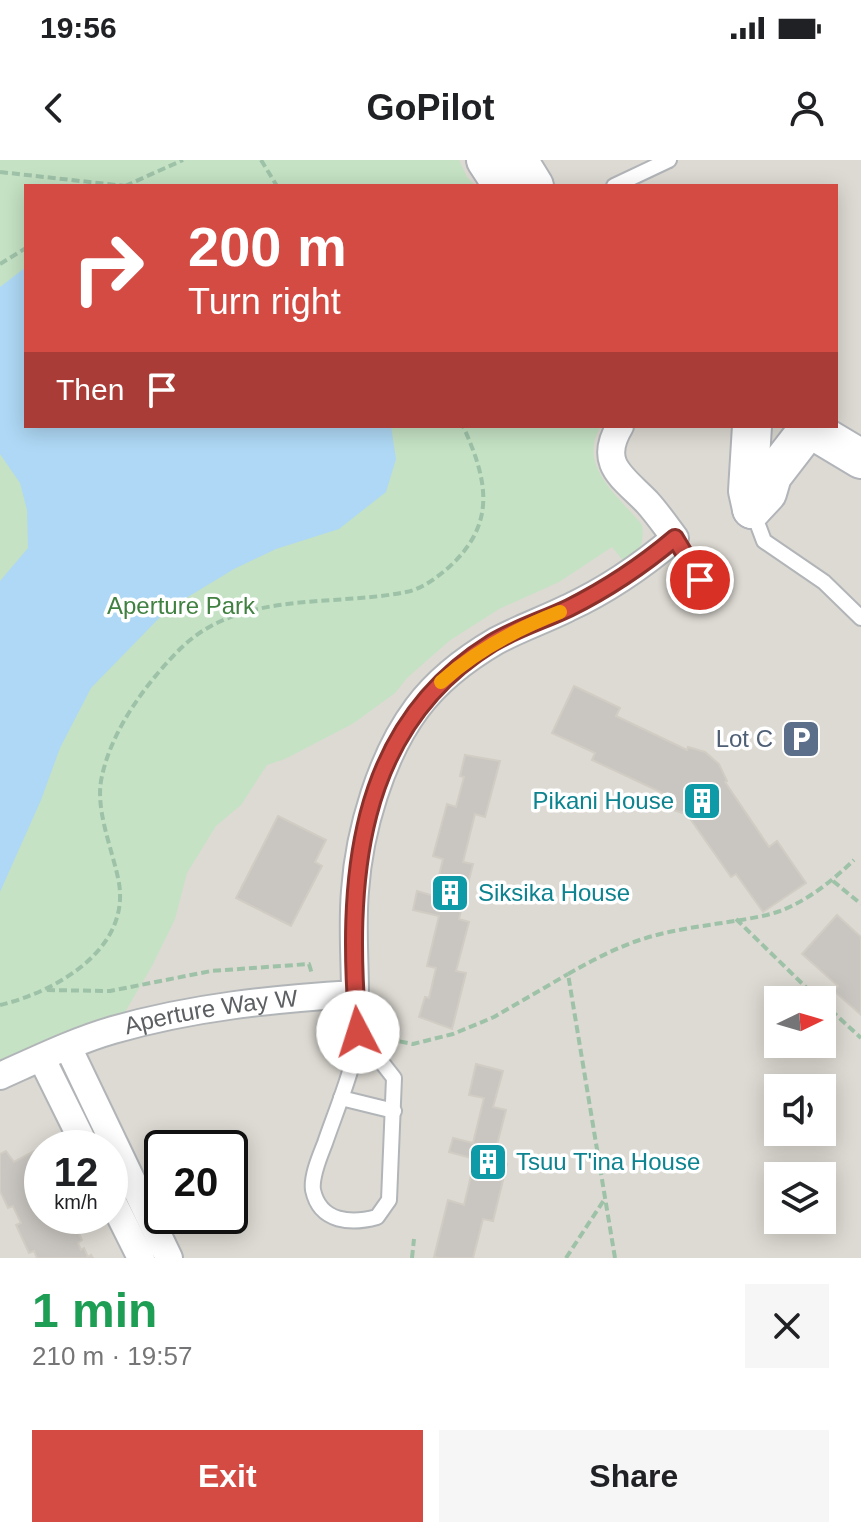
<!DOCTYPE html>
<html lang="en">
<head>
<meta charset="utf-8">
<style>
	body { margin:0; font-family:Arial,sans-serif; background:#f6f6f6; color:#202124; height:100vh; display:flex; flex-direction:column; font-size:30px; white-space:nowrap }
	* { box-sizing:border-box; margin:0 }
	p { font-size:26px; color:#757577 }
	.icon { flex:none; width:44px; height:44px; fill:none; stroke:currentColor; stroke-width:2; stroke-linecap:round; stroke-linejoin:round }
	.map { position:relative; height:1098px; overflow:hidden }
	.details { display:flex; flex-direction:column; background:#fff; flex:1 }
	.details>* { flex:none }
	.top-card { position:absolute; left:24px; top:24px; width:814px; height:244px; border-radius:0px; box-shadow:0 4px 20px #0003; background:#d44b44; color:#fff; overflow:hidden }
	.needle { width:52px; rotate:85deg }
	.controls { position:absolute; left:764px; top:826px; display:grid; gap:16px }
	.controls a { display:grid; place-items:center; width:72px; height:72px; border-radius:0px; background:#fff; box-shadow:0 4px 20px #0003; font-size:40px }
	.speed { position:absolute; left:24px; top:970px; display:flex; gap:16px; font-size:40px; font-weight:700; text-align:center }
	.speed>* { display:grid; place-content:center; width:104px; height:104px; border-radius:50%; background:#fff; box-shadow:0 4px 20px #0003; line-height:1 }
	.speed small { font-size:20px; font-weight:400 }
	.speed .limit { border:4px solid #111; border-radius:12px; background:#fff; color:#111 }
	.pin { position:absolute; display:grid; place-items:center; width:68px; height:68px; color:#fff; margin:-34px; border:4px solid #fff; border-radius:50%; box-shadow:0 2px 8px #0007 }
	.me { position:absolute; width:88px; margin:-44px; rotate:355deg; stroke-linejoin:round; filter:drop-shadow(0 0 6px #0008) }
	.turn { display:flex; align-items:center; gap:28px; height:168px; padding:0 32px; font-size:36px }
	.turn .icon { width:104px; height:104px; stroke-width:2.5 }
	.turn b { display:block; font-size:56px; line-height:68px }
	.then { display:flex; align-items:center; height:76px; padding:0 32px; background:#0003; gap:16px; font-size:30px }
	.round { display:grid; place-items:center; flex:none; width:84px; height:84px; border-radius:0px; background:#f6f6f6 }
	.headline { display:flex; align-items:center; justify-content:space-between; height:136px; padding:0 32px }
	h1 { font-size:48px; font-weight:800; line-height:60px; color:#1e9e55 }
	.primary-button { display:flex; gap:16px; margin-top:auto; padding:16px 32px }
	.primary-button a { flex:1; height:92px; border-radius:0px; background:#d44b44; color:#fff; font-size:32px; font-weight:800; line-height:92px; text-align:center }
	.primary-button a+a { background:#f6f6f6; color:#202124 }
	.status { display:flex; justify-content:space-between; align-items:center; height:56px; padding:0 40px; background:#fff; direction:ltr }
	.status svg { height:22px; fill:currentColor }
	header { display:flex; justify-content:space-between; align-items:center; height:104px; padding:0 32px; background:#fff; font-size:36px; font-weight:800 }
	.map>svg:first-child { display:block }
</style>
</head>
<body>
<div class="status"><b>19:56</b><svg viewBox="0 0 49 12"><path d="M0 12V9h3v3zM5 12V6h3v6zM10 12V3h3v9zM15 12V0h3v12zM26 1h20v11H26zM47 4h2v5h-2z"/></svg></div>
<header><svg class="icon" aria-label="back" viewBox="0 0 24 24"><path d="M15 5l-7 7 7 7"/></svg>GoPilot<svg class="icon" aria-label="person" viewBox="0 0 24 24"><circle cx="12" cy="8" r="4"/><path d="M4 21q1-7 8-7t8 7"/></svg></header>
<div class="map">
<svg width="861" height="1098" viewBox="0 0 861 1098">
	<rect width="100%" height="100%" fill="#edebe5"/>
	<path fill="#dddad3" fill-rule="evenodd" d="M0,0H861V1098H0ZM26,26H836V266H26ZM778,840H822V884H778ZM778,928H822V972H778ZM42,988H110V1056H42ZM162,988H230V1056H162ZM778,1016H822V1060H778Z"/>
	<path fill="#c5e2c4" d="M0,0H459L467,17L476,26H26V266H601C576,306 619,336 642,365C645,382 639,394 626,404L612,387L559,422L499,449L449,481L407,518L395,533L354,563L285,599L267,605L241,645L216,666L187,713L175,759L152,806L122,857L0,908Z"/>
	<polygon fill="#aed8f5" points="26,107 26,266 391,266 396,299 386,332 339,369 276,389 234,409 168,449 91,528 60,588 41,640 0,732 0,421 28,388 27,350 20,323 0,294 0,127"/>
	<g fill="#c9c6c1" stroke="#d1cdc4" stroke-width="2">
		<polygon points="574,526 620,548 616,556 687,590 688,587 705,592 719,604 727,621 725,622 769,687 777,681 806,723 763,752 736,714 731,717 684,650 682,653 674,650 667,645 665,634 592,600 595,593 552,573"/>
		<polygon points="465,595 500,601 485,657 475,654 463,702 473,704 459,759 469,762 456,811 466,813 452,869 419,857 425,837 429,838 436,808 427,806 439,756 413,750 417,731 434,736 443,699 433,696 447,644 456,647 464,617 460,616"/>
		<polygon points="278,656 326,680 315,702 322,706 291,766 236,738"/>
		<polygon points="837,755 861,777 861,855 834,831 838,826 802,794"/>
		<polygon points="476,904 503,911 493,947 506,950 493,1000 507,1004 493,1061 483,1059 473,1098 439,1098 434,1097 448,1040 464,1045 475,999 449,992 453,978 473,983 484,938 469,935"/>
		<polygon points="6,991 14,1002 34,991 42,1005 42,1056 71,1056 82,1080 78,1083 81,1090 84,1088 88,1097 91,1095 93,1098 37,1098 34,1091 29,1093 16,1065 21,1063 13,1046 8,1048 0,1031 0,994"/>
	</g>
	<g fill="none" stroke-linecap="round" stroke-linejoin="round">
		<defs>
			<g id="lane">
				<polyline points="614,26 669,0"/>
				<polyline points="752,349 764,381 824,422 861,458"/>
				<polyline points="675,378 700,420"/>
				<path d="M355,834C356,846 359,859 358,871C357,902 335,953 325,983C320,996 311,1016 313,1030C320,1063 352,1064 377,1057L389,1040L394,918L358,872"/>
				<polyline points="341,938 394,951"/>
			</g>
			<g id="street">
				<polyline points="68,887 169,1098"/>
				<polyline points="42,899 86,988"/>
				<path id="s1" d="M0,916C36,900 75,881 113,870C193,847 273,839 355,834C355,800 352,765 355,731C359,671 381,596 417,548C437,521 467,498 496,481C520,468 544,460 568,448C607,430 643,405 675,378C666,366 657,353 647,342C623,317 597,304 620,266"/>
				<polyline points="110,1036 141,1098"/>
			</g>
			<g id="secondary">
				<polyline points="486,0 503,26"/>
				<polyline points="518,0 534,26"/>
				<polyline points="752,266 748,331 752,349"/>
				<polyline points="806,266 861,299"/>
				<polyline points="752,349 767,333 772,316 809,268"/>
			</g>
		</defs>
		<use href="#lane" stroke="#b2b5b8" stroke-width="18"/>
		<use href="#street" stroke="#b2b5b8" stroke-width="30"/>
		<use href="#secondary" stroke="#b1b4b8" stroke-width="42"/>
		<g stroke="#9ec2a8" stroke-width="4" stroke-dasharray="8 4" stroke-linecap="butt">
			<polyline points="261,0 277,26"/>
			<polyline points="0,12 125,26"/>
			<polyline points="125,26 183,0"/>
			<polyline points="0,104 26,88"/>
			<polyline points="833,721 861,744"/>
			<polyline points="736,759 819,840"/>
			<polyline points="47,830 110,831 211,811 309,804 312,814"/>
			<polyline points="822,842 861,878"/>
			<path d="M0,845C55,832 130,790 119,723C113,690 94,649 102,616C112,569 147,522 181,488C241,430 332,447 406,432C422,429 436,418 448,408C497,364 488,321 463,266"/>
			<polyline points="388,879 413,884 453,874 494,857 568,814"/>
			<polyline points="412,1098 414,1079"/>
			<polyline points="566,1098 604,1040"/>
			<path d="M615,1098L568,814C593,800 619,786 646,778C685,766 727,764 767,755C800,747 830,723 854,700"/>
		</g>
		<use href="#lane" stroke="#fff" stroke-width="14"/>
		<use href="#street" stroke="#fff" stroke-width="26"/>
		<use href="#secondary" stroke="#fff" stroke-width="38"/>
	</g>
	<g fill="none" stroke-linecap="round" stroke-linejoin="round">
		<defs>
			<path id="route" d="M358,872C346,725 353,569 492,483C517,468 544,460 569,448C607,429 643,405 675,378L700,420"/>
		</defs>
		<use href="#route" stroke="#8a312c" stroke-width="20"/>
		<use href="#route" stroke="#d44b44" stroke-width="14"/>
		<path stroke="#f59e0b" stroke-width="14" d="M441,522C477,490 516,469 560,452"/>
	</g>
	<defs>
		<symbol id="parking-square" viewBox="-11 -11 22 22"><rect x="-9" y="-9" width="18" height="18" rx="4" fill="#5c6f8a" stroke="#fff"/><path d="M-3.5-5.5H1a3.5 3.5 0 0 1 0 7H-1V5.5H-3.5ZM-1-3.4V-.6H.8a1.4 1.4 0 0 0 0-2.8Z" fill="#fff"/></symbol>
		<symbol id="building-square" viewBox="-11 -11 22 22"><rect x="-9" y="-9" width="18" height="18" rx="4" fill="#0f9aa8" stroke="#fff"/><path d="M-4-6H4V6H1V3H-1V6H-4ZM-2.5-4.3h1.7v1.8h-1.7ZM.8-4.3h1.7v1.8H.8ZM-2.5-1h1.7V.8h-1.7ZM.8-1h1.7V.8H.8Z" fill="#fff"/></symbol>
	</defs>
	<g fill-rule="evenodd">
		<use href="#parking-square" x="779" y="557" width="44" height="44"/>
		<use href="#building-square" x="680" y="619" width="44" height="44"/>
		<use href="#building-square" x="428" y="711" width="44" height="44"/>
		<use href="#building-square" x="466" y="980" width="44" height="44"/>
	</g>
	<g text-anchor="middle" stroke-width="7" stroke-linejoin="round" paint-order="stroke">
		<g font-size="24" fill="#408041" stroke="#fff">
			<text x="181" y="454">Aperture Park</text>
		</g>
		<g font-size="24" fill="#4e5e75" stroke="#fff" text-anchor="end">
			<text x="773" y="587">Lot C</text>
		</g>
		<g font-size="24" fill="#0d838f" stroke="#fff" text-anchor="start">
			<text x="674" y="649" text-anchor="end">Pikani House</text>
			<text x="478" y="741">Siksika House</text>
			<text x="516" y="1010">Tsuu T'ina House</text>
		</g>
		<g font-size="24" fill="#5d6063" stroke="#fff">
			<text dy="8" stroke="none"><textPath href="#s1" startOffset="222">Aperture Way W</textPath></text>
		</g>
	</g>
</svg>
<div class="controls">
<a><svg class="needle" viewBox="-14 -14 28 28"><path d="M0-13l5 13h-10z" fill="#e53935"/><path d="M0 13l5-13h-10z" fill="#757577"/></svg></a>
<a><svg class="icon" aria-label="sound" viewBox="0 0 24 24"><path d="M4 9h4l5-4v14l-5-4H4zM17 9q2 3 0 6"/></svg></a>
<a><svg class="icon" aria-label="layers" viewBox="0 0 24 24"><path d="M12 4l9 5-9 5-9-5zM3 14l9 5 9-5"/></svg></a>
</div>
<div class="speed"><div>12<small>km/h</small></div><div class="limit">20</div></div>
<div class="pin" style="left:700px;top:420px;background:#d93025"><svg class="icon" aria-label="arrive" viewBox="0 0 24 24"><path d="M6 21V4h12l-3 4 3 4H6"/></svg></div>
<svg class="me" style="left:358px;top:872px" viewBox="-20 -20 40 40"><circle r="19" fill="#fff"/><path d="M0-13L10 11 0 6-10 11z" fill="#d44b44"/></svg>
<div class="top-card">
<div class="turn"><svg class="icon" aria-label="right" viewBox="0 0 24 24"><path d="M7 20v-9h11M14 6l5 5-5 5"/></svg><div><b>200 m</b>Turn right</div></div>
<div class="then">Then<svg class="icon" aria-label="arrive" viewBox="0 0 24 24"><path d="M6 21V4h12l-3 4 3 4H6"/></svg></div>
</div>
</div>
<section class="details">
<div class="headline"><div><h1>1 min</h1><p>210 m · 19:57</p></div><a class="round"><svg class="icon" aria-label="close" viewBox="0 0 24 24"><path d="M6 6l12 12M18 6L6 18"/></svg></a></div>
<div class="primary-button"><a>Exit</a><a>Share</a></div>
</section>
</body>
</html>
